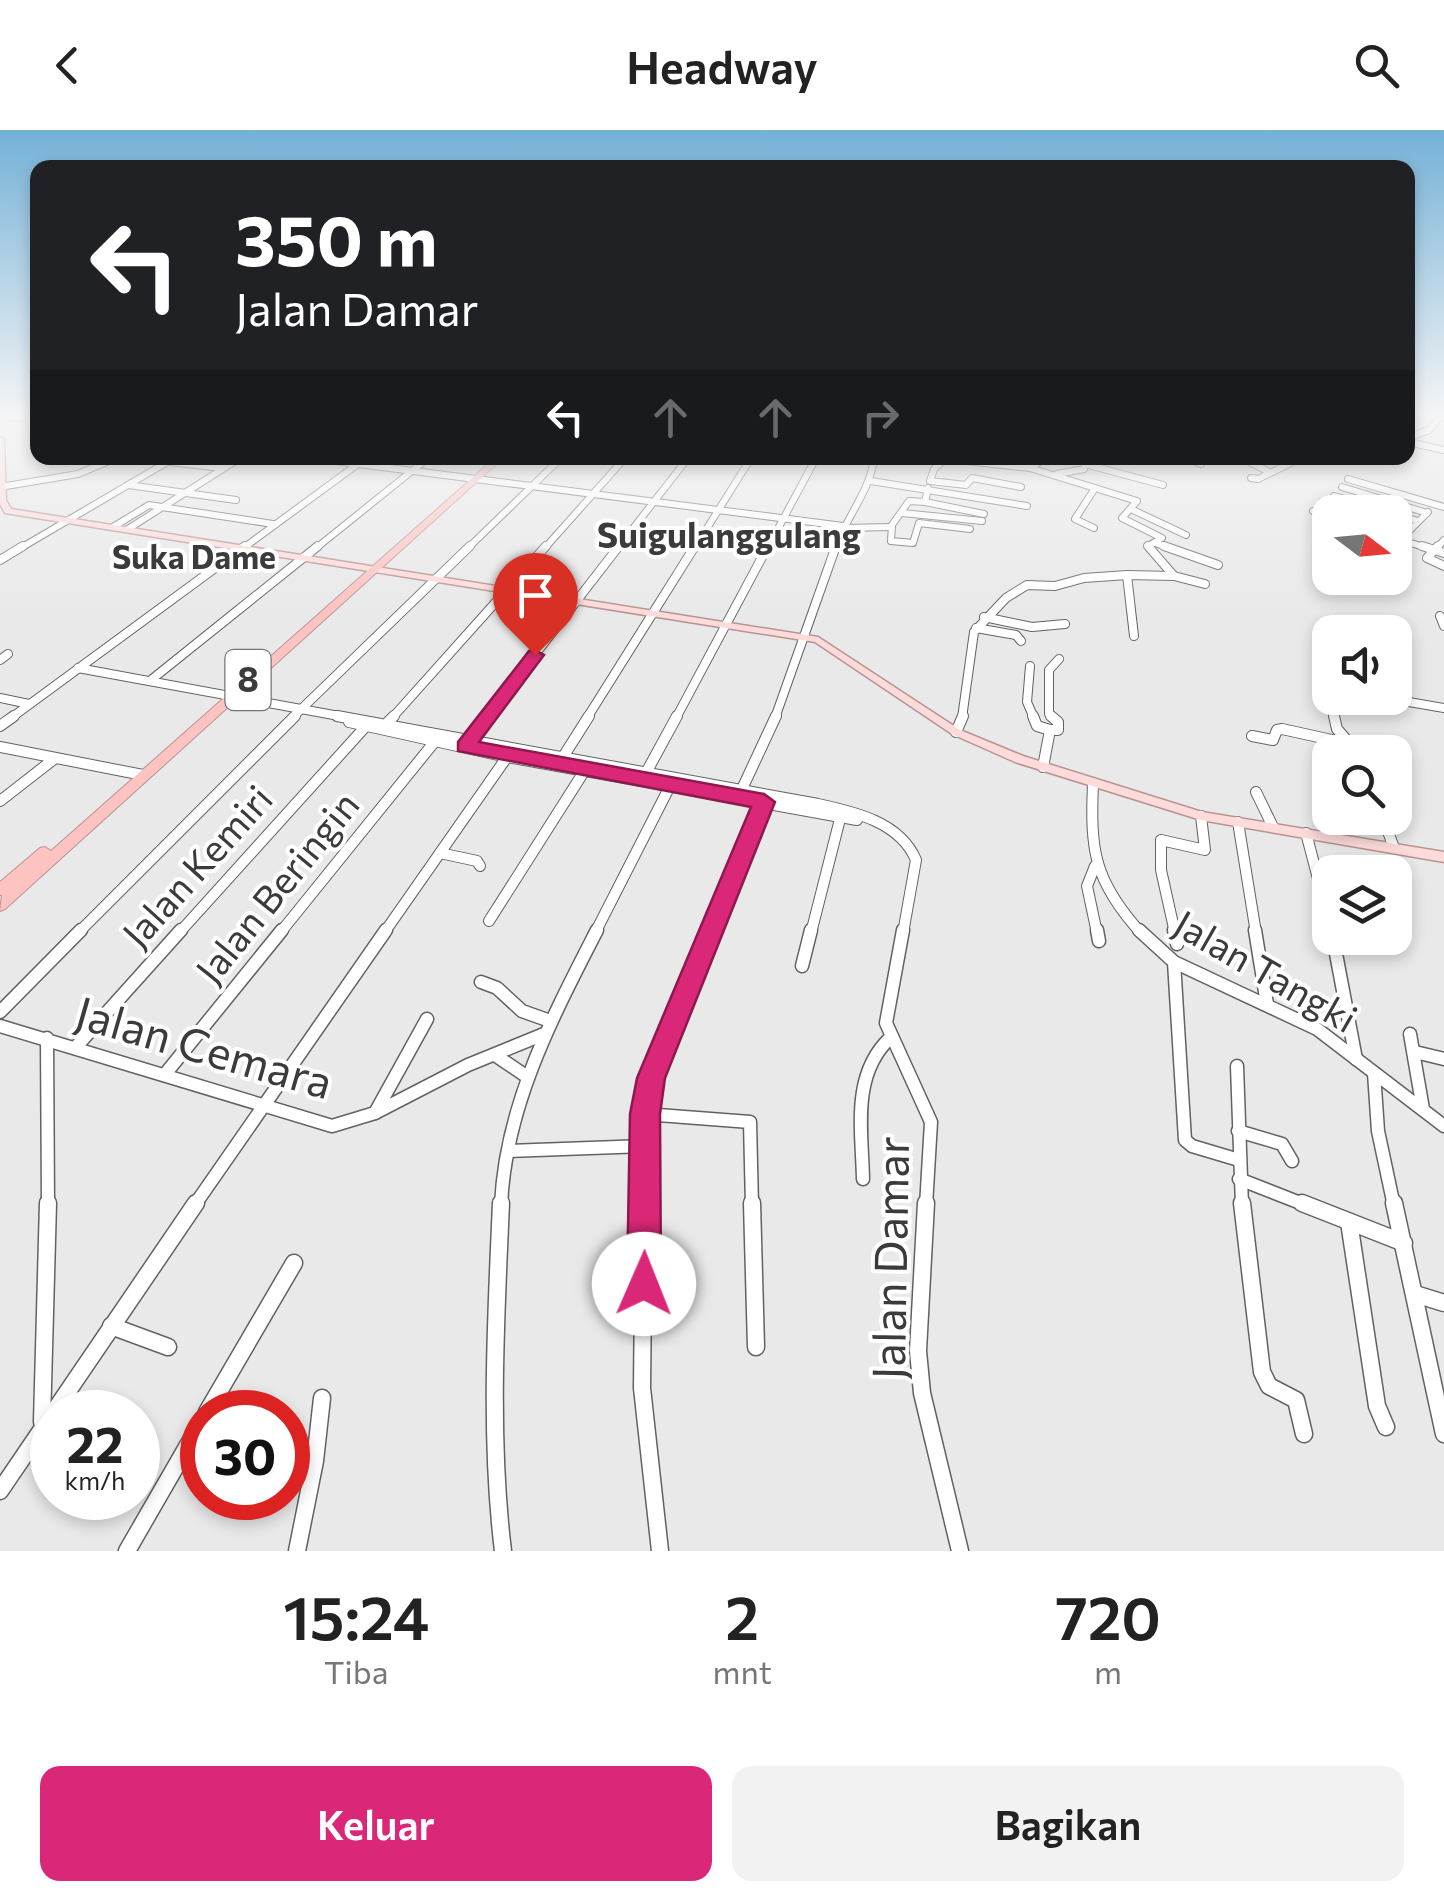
<!DOCTYPE html>
<html lang="id">
<head>
<meta charset="utf-8">
<style>
	body { margin:0; font-family:Commissioner,sans-serif; background:#f2f2f2; color:#222; height:100vh; display:flex; flex-direction:column; font-size:38px; white-space:nowrap }
	* { box-sizing:border-box; margin:0 }
	p { font-size:32px; color:#767676 }
	.icon { flex:none; width:55px; height:55px; fill:none; stroke:currentColor; stroke-width:2; stroke-linecap:round; stroke-linejoin:round }
	.map { position:relative; height:1421px; overflow:hidden }
	.drawer { display:flex; flex-direction:column; background:#fff; flex:1 }
	.drawer>* { flex:none }
	.banner { position:absolute; left:30px; top:30px; width:1385px; height:305px; border-radius:20px; box-shadow:0 5px 15px #0003; background:#202124; color:#fff; overflow:hidden }
	.needle { width:65px; rotate:106deg }
	.tools { position:absolute; left:1312px; top:365px; display:grid; gap:20px }
	.tools a { display:grid; place-items:center; width:100px; height:100px; border-radius:20px; background:#fff; box-shadow:0 5px 15px #0003; font-size:50px }
	.speed { position:absolute; left:30px; top:1260px; display:flex; gap:20px; font-size:50px; font-weight:700; text-align:center }
	.speed>* { display:grid; place-content:center; width:130px; height:130px; border-radius:50%; background:#fff; box-shadow:0 5px 15px #0003; line-height:1 }
	.speed small { font-size:25px; font-weight:400 }
	.speed .limit { border:15px solid #d22; background:#fff; color:#111 }
	.pin { position:absolute; display:grid; place-items:center; width:85px; height:85px; color:#fff; margin:-102px -42px; border-radius:50% 50% 50% 0; rotate:-45deg; box-shadow:0 0 10px #0007 }
	.pin .icon { rotate:45deg }
	.me { position:absolute; width:110px; margin:-55px; rotate:1deg; stroke-linejoin:round; filter:drop-shadow(0 0 8px #0008) }
	.turn { display:flex; align-items:center; gap:35px; height:210px; padding:0 40px; font-size:45px }
	.turn .icon { width:130px; height:130px; stroke-width:2.5 }
	.turn b { display:block; font-size:70px; line-height:85px }
	.lanes { display:flex; align-items:center; height:95px; padding:0 40px; background:#0003; justify-content:center; gap:50px; direction:ltr }
	.lanes .off { opacity:.35 }
	.eta { display:flex; justify-content:space-evenly; align-items:center; height:170px; text-align:center }
	.eta b { font-size:60px; font-weight:600; line-height:70px }
	.button { display:flex; gap:20px; margin-top:auto; padding:20px 40px }
	.button a { flex:1; height:115px; border-radius:20px; background:#db2777; color:#fff; font-size:40px; font-weight:600; line-height:115px; text-align:center }
	.button a+a { background:#f2f2f2; color:#222 }
	header { display:flex; justify-content:space-between; align-items:center; height:130px; padding:0 40px; background:#fff; font-size:45px; font-weight:600 }
	.map>svg:first-child { display:block }
</style>
</head>
<body>
<header><svg class="icon" aria-label="back" viewBox="0 0 24 24"><path d="M15 5l-7 7 7 7"/></svg>Headway<svg class="icon" aria-label="search" viewBox="0 0 24 24"><circle cx="10" cy="10" r="6"/><path d="M15 15l6 6"/></svg></header>
<div class="map">
<svg width="1444" height="1421" viewBox="0 0 1444 1421">
	<rect width="100%" height="100%" fill="#e9e9ea"/>
	<g fill="none" stroke-linecap="round" stroke-linejoin="round">
		<defs>
			<g id="minor-far4">
				<polyline points="0,288 38,286"/>
				<polyline points="1408,308 1429,300 1443,284"/>
				<polyline points="1408,312 1444,320"/>
				<polyline points="135,328 222,338"/>
				<polyline points="312,328 843,396"/>
				<polyline points="938,328 1030,338 1137,371 1122,388 1162,408 1148,416 1150,419"/>
				<polyline points="946,328 934,339 930,351 966,355 972,348 1021,357"/>
				<polyline points="1145,328 1153,330"/>
				<polyline points="1188,328 1201,334"/>
				<polyline points="1242,328 1269,342"/>
				<polyline points="1085,334 1163,355"/>
				<polyline points="1030,338 1046,328"/>
				<polyline points="1057,344 1084,339 1087,328"/>
				<polyline points="1251,348 1258,349 1301,328"/>
				<polyline points="1348,349 1444,377"/>
				<polyline points="871,351 1027,376"/>
				<polyline points="128,355 236,370"/>
				<polyline points="0,357 78,344 116,328"/>
				<polyline points="1342,357 1427,383"/>
				<polyline points="928,358 925,372 909,371 892,395 891,411 913,413 919,393 970,399"/>
				<polyline points="1334,366 1390,382"/>
				<polyline points="925,372 984,384"/>
				<polyline points="1322,372 1355,382"/>
				<polyline points="1133,380 1186,405"/>
				<polyline points="1313,381 1330,387"/>
				<polyline points="902,383 982,391"/>
				<polyline points="1395,384 1418,391"/>
				<polyline points="113,397 149,375 273,394"/>
				<polyline points="843,398 891,397"/>
				<polyline points="1094,398 1075,389 1095,358"/>
				<polyline points="128,399 240,328"/>
				<polyline points="1395,408 1430,419"/>
				<polyline points="1401,409 1428,382"/>
				<polyline points="1155,413 1172,419"/>
				<polyline points="19,419 174,328"/>
				<polyline points="242,419 366,328"/>
				<polyline points="315,419 428,328"/>
				<polyline points="467,419 561,328"/>
				<polyline points="544,419 625,328"/>
				<polyline points="617,419 688,328"/>
				<polyline points="694,419 751,328"/>
				<polyline points="767,419 816,328"/>
				<path d="M835,419C846,387 870,362 874,328"/>
				<polyline points="1436,419 1444,410"/>
			</g>
			<g id="minor-far3">
				<polyline points="1164,416 1218,435"/>
				<polyline points="1422,416 1444,423"/>
				<polyline points="1438,416 1427,428 1444,436"/>
				<polyline points="0,430 23,416"/>
				<polyline points="1127,445 1134,506"/>
				<polyline points="1174,446 1205,454"/>
				<polyline points="537,463 550,447"/>
				<polyline points="1440,486 1444,496"/>
				<polyline points="984,487 1032,497 1065,494"/>
				<polyline points="976,498 1016,505 1021,511"/>
				<polyline points="0,530 8,524"/>
				<polyline points="1030,536 1027,572 1034,588"/>
				<polyline points="78,538 350,588"/>
				<polyline points="1325,546 1335,588"/>
				<polyline points="151,550 318,416"/>
				<polyline points="0,568 29,574"/>
				<polyline points="1386,568 1444,578"/>
				<polyline points="11,588 245,416"/>
				<polyline points="292,588 470,416"/>
				<polyline points="392,588 546,416"/>
				<polyline points="486,588 619,416"/>
				<polyline points="587,588 695,416"/>
				<polyline points="676,588 768,416"/>
				<polyline points="775,588 836,416"/>
				<polyline points="962,588 974,502 1006,468 1027,455 1055,456 1084,448 1127,445 1174,446 1148,416"/>
				<polyline points="1054,588 1049,584 1049,540 1059,529"/>
			</g>
			<g id="minor-far2">
				<path d="M337,586L818,674C855,682 900,692 916,730L903,803"/>
				<polyline points="1033,586 1037,596 1050,600"/>
				<polyline points="1334,586 1337,599 1357,622"/>
				<polyline points="349,592 507,627 857,690"/>
				<polyline points="388,592 394,586"/>
				<polyline points="0,596 14,586"/>
				<polyline points="956,602 963,586"/>
				<polyline points="1252,606 1273,610 1277,600 1282,599 1350,614"/>
				<polyline points="468,611 488,586"/>
				<polyline points="0,617 143,645"/>
				<polyline points="563,627 589,586"/>
				<polyline points="1043,637 1050,600 1058,600 1058,592 1051,586"/>
				<polyline points="647,641 677,586"/>
				<path d="M1093,653C1090,721 1094,751 1141,803"/>
				<polyline points="742,659 776,586"/>
				<polyline points="1256,662 1273,697"/>
				<polyline points="0,671 54,629"/>
				<polyline points="1383,688 1394,718"/>
				<polyline points="1238,692 1256,803"/>
				<polyline points="1306,703 1330,794"/>
				<polyline points="440,723 477,731 480,736"/>
				<polyline points="1095,736 1087,756 1097,803"/>
				<polyline points="489,791 585,640"/>
				<polyline points="78,803 295,586"/>
				<polyline points="179,803 366,596"/>
				<polyline points="280,803 436,610"/>
				<polyline points="384,803 507,627"/>
				<polyline points="595,803 670,656"/>
				<polyline points="710,803 764,672"/>
				<polyline points="811,803 841,685"/>
				<polyline points="1175,803 1161,740 1161,710 1205,720 1201,686"/>
			</g>
			<g id="minor-far1">
				<polyline points="903,800 886,893 931,992 926,1076"/>
				<polyline points="1097,800 1099,811"/>
				<polyline points="1139,800 1174,832 1317,899 1444,996"/>
				<polyline points="1174,800 1177,814"/>
				<polyline points="1255,800 1267,874"/>
				<polyline points="1333,808 1356,929"/>
				<polyline points="1174,832 1185,1010 1192,1016 1239,1030"/>
				<polyline points="802,836 811,800"/>
				<polyline points="481,852 497,858 522,881 550,891"/>
				<polyline points="0,882 81,800"/>
				<polyline points="0,896 332,996 375,983 468,935 544,904"/>
				<polyline points="1410,904 1423,979"/>
				<polyline points="47,908 48,1076"/>
				<polyline points="75,918 181,800"/>
				<polyline points="1415,922 1444,929"/>
				<polyline points="495,925 526,946"/>
				<polyline points="1237,936 1242,1076"/>
				<polyline points="166,943 282,800"/>
				<polyline points="1374,943 1378,1001 1394,1076"/>
				<polyline points="375,983 427,889"/>
				<polyline points="645,984 750,992 752,1076"/>
				<polyline points="1238,1001 1282,1014 1292,1031"/>
				<polyline points="508,1021 645,1016"/>
				<path d="M863,1049C862,1000 851,945 890,908"/>
				<polyline points="1239,1049 1308,1076"/>
				<polyline points="194,1076 386,800"/>
				<path d="M501,1076C505,976 552,888 597,800"/>
				<polyline points="644,1076 645,984 651,948 711,800"/>
			</g>
			<g id="minor">
				<path d="M501,1073C496,1188 489,1307 503,1421"/>
				<polyline points="644,1073 642,1258 660,1421"/>
				<polyline points="752,1073 756,1217"/>
				<polyline points="926,1073 918,1221 922,1263 960,1421"/>
				<polyline points="1242,1073 1262,1242 1269,1256 1296,1270 1304,1304"/>
				<polyline points="1302,1073 1404,1113"/>
				<polyline points="1394,1073 1444,1304"/>
				<polyline points="1349,1092 1377,1276 1386,1297"/>
				<polyline points="1415,1164 1444,1173"/>
				<polyline points="111,1196 168,1217"/>
				<polyline points="207,1282 294,1133"/>
				<polyline points="42,1292 48,1073"/>
				<polyline points="0,1361 196,1073"/>
				<polyline points="127,1421 202,1291"/>
				<polyline points="297,1421 315,1331 322,1268"/>
			</g>
			<polygon id="major" points="0,307 4,309 6,370 11,379 818,507 960,600 1023,626 1202,682 1444,722 1444,732 1201,690 1015,632 952,604 815,512 5,383 0,374"/>
			<polygon id="highway" points="495,328 503,328 5,779 0,781 2,765 0,765 0,752 40,718 45,717 51,721"/>
		</defs>
		<use href="#minor-far4" stroke="#626263" stroke-width="8"/>
		<use href="#minor-far3" stroke="#626263" stroke-width="10"/>
		<use href="#minor-far2" stroke="#626263" stroke-width="12"/>
		<use href="#minor-far1" stroke="#626263" stroke-width="15"/>
		<use href="#minor" stroke="#626263" stroke-width="19"/>
		<use href="#major" stroke="#b89392" stroke-width="3"/>
		<use href="#highway" stroke="#b89392" stroke-width="2"/>
		<use href="#minor-far4" stroke="#fff" stroke-width="6"/>
		<use href="#minor-far3" stroke="#fff" stroke-width="8"/>
		<use href="#minor-far2" stroke="#fff" stroke-width="10"/>
		<use href="#minor-far1" stroke="#fff" stroke-width="12"/>
		<use href="#minor" stroke="#fff" stroke-width="16"/>
		<use href="#major" fill="#fddbda" fill-rule="evenodd"/>
		<use href="#highway" fill="#fcc3c1" fill-rule="evenodd"/>
	</g>
	<linearGradient id="sky" x2="0" y2="1"><stop stop-color="#74b1d7"/><stop offset="0.59" stop-color="#f5f5f6"/><stop offset="1" stop-color="#f5f5f6" stop-opacity="0"/></linearGradient>
	<rect width="1444" height="483" fill="url(#sky)"/>
	<polygon fill="#db2777" stroke="#8e194d" stroke-width="2.5" points="535,520 544,525 479,612 764,664 775,672 665,948 660,984 661,1154 656,1166 644,1171 632,1166 627,1154 630,984 637,948 751,677 458,621 458,612 529,521"/>
	<g text-anchor="middle" stroke-width="8" stroke-linejoin="round" paint-order="stroke">
		<g font-size="32" font-weight="bold" fill="#3b3b3c" stroke="#fff">
			<text x="194" y="439">Suka Dame</text>
		</g>
		<g font-size="35" font-weight="bold" fill="#3b3b3c" stroke="#fff">
			<text x="729" y="418">Suigulanggulang</text>
		</g>
		<rect fill="#fff" stroke="#767676" stroke-width="2.5" x="225.5" y="520" width="45" height="60" rx="8"/>
		<g font-size="35" font-weight="bold" fill="#3b3b3c">
			<text x="248" y="562">8</text>
		</g>
		<g font-size="38" fill="#3b3b3c" stroke="#fff">
			<text transform="translate(198 737) rotate(-48)" y="13">Jalan Kemiri</text>
			<text transform="translate(278 758) rotate(-51)" y="13">Jalan Beringin</text>
			<text transform="translate(1265 842) rotate(30)" y="13">Jalan Tangki</text>
		</g>
		<g font-size="45" fill="#3b3b3c" stroke="#fff">
			<text transform="translate(204 918) rotate(16)" y="16">Jalan Cemara</text>
			<text transform="translate(891 1128) rotate(-89)" y="16">Jalan Damar</text>
		</g>
	</g>
</svg>
<div class="tools">
<a><svg class="needle" viewBox="-14 -14 28 28"><path d="M0-13l5 13h-10z" fill="#e53935"/><path d="M0 13l5-13h-10z" fill="#767676"/></svg></a>
<a><svg class="icon" aria-label="sound" viewBox="0 0 24 24"><path d="M4 9h4l5-4v14l-5-4H4zM17 9q2 3 0 6"/></svg></a>
<a><svg class="icon" aria-label="search" viewBox="0 0 24 24"><circle cx="10" cy="10" r="6"/><path d="M15 15l6 6"/></svg></a>
<a><svg class="icon" aria-label="layers" viewBox="0 0 24 24"><path d="M12 4l9 5-9 5-9-5zM3 14l9 5 9-5"/></svg></a>
</div>
<div class="speed"><div>22<small>km/h</small></div><div class="limit">30</div></div>
<div class="pin" style="left:535px;top:525px;background:#d93025"><svg class="icon" aria-label="arrive" viewBox="0 0 24 24"><path d="M6 21V4h12l-3 4 3 4H6"/></svg></div>
<svg class="me" style="left:644px;top:1154px" viewBox="-20 -20 40 40"><circle r="19" fill="#fff"/><path d="M0-13L10 11 0 6-10 11z" fill="#db2777"/></svg>
<div class="banner">
<div class="turn"><svg class="icon" aria-label="left" viewBox="0 0 24 24"><path d="M17 20v-9H6M10 6l-5 5 5 5"/></svg><div><b>350 m</b>Jalan Damar</div></div>
<div class="lanes"><svg class="icon" aria-label="left" viewBox="0 0 24 24"><path d="M17 20v-9H6M10 6l-5 5 5 5"/></svg><svg class="icon off" aria-label="ahead" viewBox="0 0 24 24"><path d="M12 20V5M6 11l6-6 6 6"/></svg><svg class="icon off" aria-label="ahead" viewBox="0 0 24 24"><path d="M12 20V5M6 11l6-6 6 6"/></svg><svg class="icon off" aria-label="right" viewBox="0 0 24 24"><path d="M7 20v-9h11M14 6l5 5-5 5"/></svg></div>
</div>
</div>
<section class="drawer">
<div class="eta">
<div><b>15:24</b><p>Tiba</p></div>
<div><b>2</b><p>mnt</p></div>
<div><b>720</b><p>m</p></div>
</div>
<div class="button"><a>Keluar</a><a>Bagikan</a></div>
</section>
</body>
</html>
